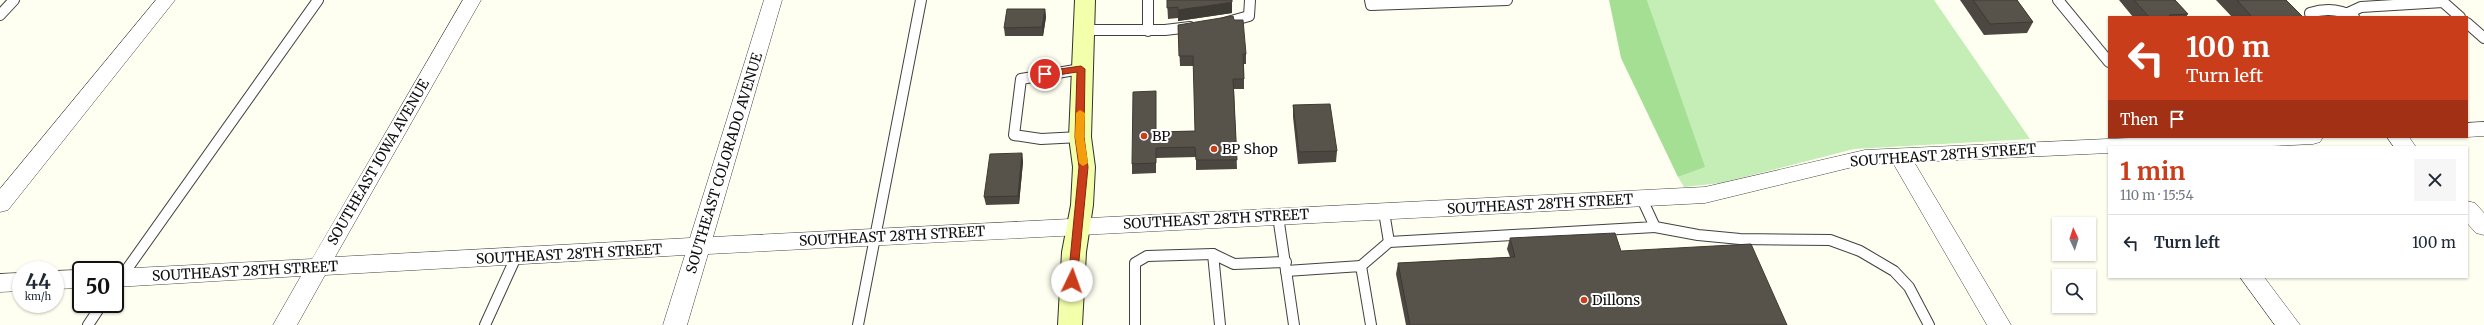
<!DOCTYPE html>
<html lang="en">
<head>
<meta charset="utf-8">
<style>
	body { margin:0; font-family:Merriweather,serif; background:#f6f6f7; color:#1f2937; height:100vh; display:flex; flex-direction:column; font-size:15px; white-space:nowrap }
	* { box-sizing:border-box; margin:0 }
	p { font-size:13px; color:#747a83 }
	.icon { flex:none; width:22px; height:22px; fill:none; stroke:currentColor; stroke-width:2; stroke-linecap:round; stroke-linejoin:round }
	.map { position:relative; flex:1; overflow:hidden }
	.details { position:absolute; left:2108px; top:146px; width:360px; height:132px; display:flex; flex-direction:column; background:#fff; border-radius:0px; box-shadow:0 1px 3px #0004 }
	.details>* { flex:none }
	.guide { position:absolute; left:2108px; top:16px; width:360px; height:122px; border-radius:0px; box-shadow:0 1px 3px #0004; background:#ca3d1b; color:#fff; overflow:hidden }
	.needle { width:26px; rotate:356deg }
	.controls { position:absolute; left:2052px; top:217px; display:grid; gap:8px }
	.controls a { display:grid; place-items:center; width:44px; height:44px; border-radius:0px; background:#fff; box-shadow:0 1px 3px #0004; font-size:20px }
	.speed { position:absolute; left:12px; top:261px; display:flex; gap:8px; font-size:20px; font-weight:700; text-align:center }
	.speed>* { display:grid; place-content:center; width:52px; height:52px; border-radius:50%; background:#fff; box-shadow:0 1px 3px #0004; line-height:1 }
	.speed small { font-size:10px; font-weight:400 }
	.speed .limit { border:2px solid #111; border-radius:6px; background:#fff; color:#111 }
	.pin { position:absolute; display:grid; place-items:center; width:34px; height:34px; color:#fff; margin:-17px; border:2px solid #fff; border-radius:50%; box-shadow:0 1px 4px #0007 }
	.me { position:absolute; width:44px; margin:-22px; rotate:3deg; stroke-linejoin:round; filter:drop-shadow(0 0 3px #0008) }
	.turn { display:flex; align-items:center; gap:14px; height:84px; padding:0 12px; font-size:18px }
	.turn .icon { width:52px; height:52px; stroke-width:2.5 }
	.turn b { display:block; font-size:28px; line-height:34px }
	.then { display:flex; align-items:center; height:38px; padding:0 12px; background:#0003; gap:8px; font-size:15px }
	.round { display:grid; place-items:center; flex:none; width:42px; height:42px; border-radius:0px; background:#f6f6f7 }
	.head { display:flex; align-items:center; justify-content:space-between; height:68px; padding:0 12px }
	h1 { font-size:24px; font-weight:700; line-height:30px; color:#ca3d1b }
	ul { padding:0; list-style:none }
	li { display:flex; align-items:center; gap:12px; height:56px; padding:0 12px; border-top:1px solid #e0e1e3 }
	li div { flex:1 }
	li b { display:block; font-size:15px }
	li em { font-style:normal }
	.map>svg:first-child { display:block }
</style>
</head>
<body>
<div class="map">
<svg width="2484" height="325" viewBox="0 0 2484 325">
	<rect width="100%" height="100%" fill="#fefff0"/>
	<polygon fill="#c5edb6" points="1647,0 1934,0 2030,139 1854,149 1721,183 1684,187 1678,177 1704,167"/>
	<polygon fill="#a4df94" points="1609,0 1647,0 1705,167 1678,177 1621,58"/>
	<g fill="none" stroke-linecap="round" stroke-linejoin="round">
		<defs>
			<g id="service">
				<polyline points="1148,0 1148,31"/>
				<polyline points="1370,0 1371,5 1507,0"/>
				<polyline points="2058,0 2109,62"/>
				<polyline points="2348,13 2361,7 2443,2 2460,17"/>
				<polyline points="0,15 14,0"/>
				<path d="M2311,17L2310,13C2326,8 2340,9 2354,17"/>
				<polyline points="1224,23 1249,16 1250,0"/>
				<polyline points="2467,23 2484,38"/>
				<polyline points="1083,30 1165,30 1190,27"/>
				<polyline points="1080,137 1041,139 1014,135 1021,79 1081,69"/>
				<polyline points="1384,212 1389,242 1655,227 1642,199"/>
				<polyline points="1278,216 1294,325"/>
				<polyline points="1655,227 1698,235 1740,239 1830,240 1860,251 1894,271 1909,287 1929,325"/>
				<polyline points="1213,254 1220,325"/>
				<polyline points="1361,266 1389,242"/>
				<polyline points="1286,271 1361,266 1371,325"/>
				<polyline points="115,286 318,0"/>
				<polyline points="88,325 102,304"/>
				<polyline points="485,325 516,257"/>
				<polyline points="858,325 921,0"/>
				<polyline points="1135,325 1135,263 1147,256 1213,254 1234,264 1286,262"/>
			</g>
			<g id="minor">
				<polygon points="156,0 175,0 8,210 0,212 0,189"/>
				<polygon points="463,0 481,0 335,257 690,238 764,0 782,0 713,237 1705,187 1865,150 2151,137 2323,137 2320,142 2313,144 2250,147 2109,147 2109,153 1914,162 2011,325 1987,325 1893,163 1865,164 1705,203 708,254 687,325 663,325 685,255 325,275 297,325 273,325 301,276 115,287 115,270 113,270 115,269 312,259"/>
				<polygon points="2484,122 2484,136 2467,137 2467,123"/>
				<polygon points="2387,137 2409,137 2416,147 2394,147"/>
				<polygon points="2467,201 2475,203 2484,213 2484,235 2476,233 2467,223"/>
				<polygon points="81,270 81,288 55,289 55,271"/>
				<polygon points="21,273 21,291 0,292 0,274"/>
				<polygon points="2240,277 2264,277 2300,325 2275,325"/>
			</g>
			<polygon id="secondary" points="1075,0 1095,0 1091,137 1095,167 1093,205 1086,252 1082,325 1058,325 1062,252 1071,205 1073,167 1069,137"/>
		</defs>
		<use href="#service" stroke="#414141" stroke-width="12"/>
		<use href="#minor" stroke="#414141" stroke-width="1"/>
		<use href="#secondary" stroke="#303030" stroke-width="2"/>
		<use href="#service" stroke="#fff" stroke-width="10"/>
		<use href="#minor" fill="#fff" fill-rule="evenodd"/>
		<use href="#secondary" fill="#f4ffab" fill-rule="evenodd"/>
	</g>
	<g fill="#4c4740">
		<polygon points="1167,0 1232,13 1178,21 1178,18 1168,19"/>
		<polygon points="1960,0 2017,0 2033,22 2027,33 1984,35"/>
		<polygon points="2119,0 2175,0 2188,14 2186,17 2133,17"/>
		<polygon points="2216,0 2286,0 2303,17 2232,17"/>
		<polygon points="1045,9 1046,17 1043,36 1005,36 1004,28"/>
		<polygon points="1234,20 1246,54 1246,64 1244,64 1244,89 1234,89 1237,169 1196,170 1196,157 1156,158 1156,173 1132,174 1132,164 1156,91 1156,132 1195,131 1194,66 1180,66 1178,25"/>
		<polygon points="1293,105 1337,151 1336,162 1298,164 1293,117"/>
		<polygon points="1022,153 1023,162 1019,204 986,205 984,197"/>
		<polygon points="1510,238 1621,251 1787,325 1406,325 1396,274 1398,263 1510,257 1507,249"/>
	</g>
	<g fill="#3e3a34">
		<polygon points="1232,2 1232,13 1178,21 1178,10"/>
		<polygon points="1045,9 1046,17 1043,36 1042,27"/>
		<polygon points="1022,153 1023,162 1019,204 1018,196"/>
	</g>
	<g fill="#58534a" stroke="#3e3a34">
		<polygon points="1167,0 1232,0 1232,2 1178,10 1178,7 1167,8"/>
		<polygon points="1973,0 2017,0 2033,22 1990,24"/>
		<polygon points="2134,0 2175,0 2188,14 2169,15 2171,17 2149,17"/>
		<polygon points="2237,0 2286,0 2303,17 2252,17"/>
		<polygon points="1007,9 1045,9 1042,27 1004,28"/>
		<polygon points="1233,16 1234,20 1243,20 1246,54 1243,54 1244,79 1233,79 1237,160 1196,160 1195,147 1156,148 1156,163 1132,164 1133,92 1156,91 1156,132 1195,131 1193,56 1179,56 1178,25"/>
		<polygon points="1330,104 1337,151 1299,152 1293,105"/>
		<polygon points="1022,153 1018,196 984,197 990,154"/>
		<polygon points="1615,233 1621,251 1751,244 1787,325 1410,325 1398,263 1515,257 1510,238"/>
	</g>
	<polygon fill="#ca3d1b" stroke="#832812" points="1081,66 1085,69 1084,137 1088,167 1077,281 1072,285 1068,281 1079,167 1075,137 1077,72 1045,77 1040,74 1045,71"/>
	<polygon fill="#f59e0b" points="1080,110 1085,113 1084,137 1088,163 1083,166 1079,163 1075,137 1076,113"/>
	<g fill="#ca3d1b" stroke="#fff" stroke-width="1.5">
		<circle cx="1144" cy="136" r="4"/>
		<circle cx="1214" cy="149" r="4"/>
		<circle cx="1584" cy="300" r="4"/>
	</g>
	<g text-anchor="middle" stroke-width="4" stroke-linejoin="round" paint-order="stroke">
		<g font-size="14" fill="#0e0e0e" stroke="#fff" text-anchor="start">
			<text x="1152" y="141">BP</text>
			<text x="1222" y="154">BP Shop</text>
			<text x="1592" y="305">Dillons</text>
		</g>
		<g font-size="14" fill="#0e0e0e" stroke="#fff">
			<text transform="translate(1943 155) rotate(-4)" y="5">SOUTHEAST 28TH STREET</text>
			<text transform="translate(378 162) rotate(-60)" y="5">SOUTHEAST IOWA AVENUE</text>
			<text transform="translate(724 163) rotate(-73)" y="5">SOUTHEAST COLORADO AVENUE</text>
			<text transform="translate(1540 204) rotate(-3)" y="5">SOUTHEAST 28TH STREET</text>
			<text transform="translate(1216 219) rotate(-3)" y="5">SOUTHEAST 28TH STREET</text>
			<text transform="translate(892 236) rotate(-3)" y="5">SOUTHEAST 28TH STREET</text>
			<text transform="translate(569 254) rotate(-3)" y="5">SOUTHEAST 28TH STREET</text>
			<text transform="translate(245 271) rotate(-3)" y="5">SOUTHEAST 28TH STREET</text>
		</g>
	</g>
</svg>
<div class="controls">
<a><svg class="needle" viewBox="-14 -14 28 28"><path d="M0-13l5 13h-10z" fill="#e53935"/><path d="M0 13l5-13h-10z" fill="#747a83"/></svg></a>
<a><svg class="icon" aria-label="search" viewBox="0 0 24 24"><circle cx="10" cy="10" r="6"/><path d="M15 15l6 6"/></svg></a>
</div>
<div class="speed"><div>44<small>km/h</small></div><div class="limit">50</div></div>
<div class="pin" style="left:1045px;top:74px;background:#d93025"><svg class="icon" aria-label="arrive" viewBox="0 0 24 24"><path d="M6 21V4h12l-3 4 3 4H6"/></svg></div>
<svg class="me" style="left:1072px;top:281px" viewBox="-20 -20 40 40"><circle r="19" fill="#fff"/><path d="M0-13L10 11 0 6-10 11z" fill="#ca3d1b"/></svg>
<div class="guide">
<div class="turn"><svg class="icon" aria-label="left" viewBox="0 0 24 24"><path d="M17 20v-9H6M10 6l-5 5 5 5"/></svg><div><b>100 m</b>Turn left</div></div>
<div class="then">Then<svg class="icon" aria-label="arrive" viewBox="0 0 24 24"><path d="M6 21V4h12l-3 4 3 4H6"/></svg></div>
</div>
<section class="details">
<div class="head"><div><h1>1 min</h1><p>110 m · 15:54</p></div><a class="round"><svg class="icon" aria-label="close" viewBox="0 0 24 24"><path d="M6 6l12 12M18 6L6 18"/></svg></a></div>
<ul>
<li><svg class="icon" aria-label="left" viewBox="0 0 24 24"><path d="M17 20v-9H6M10 6l-5 5 5 5"/></svg><div><b>Turn left</b></div><em>100 m</em></li>
</ul>
</section>
</div>
</body>
</html>
